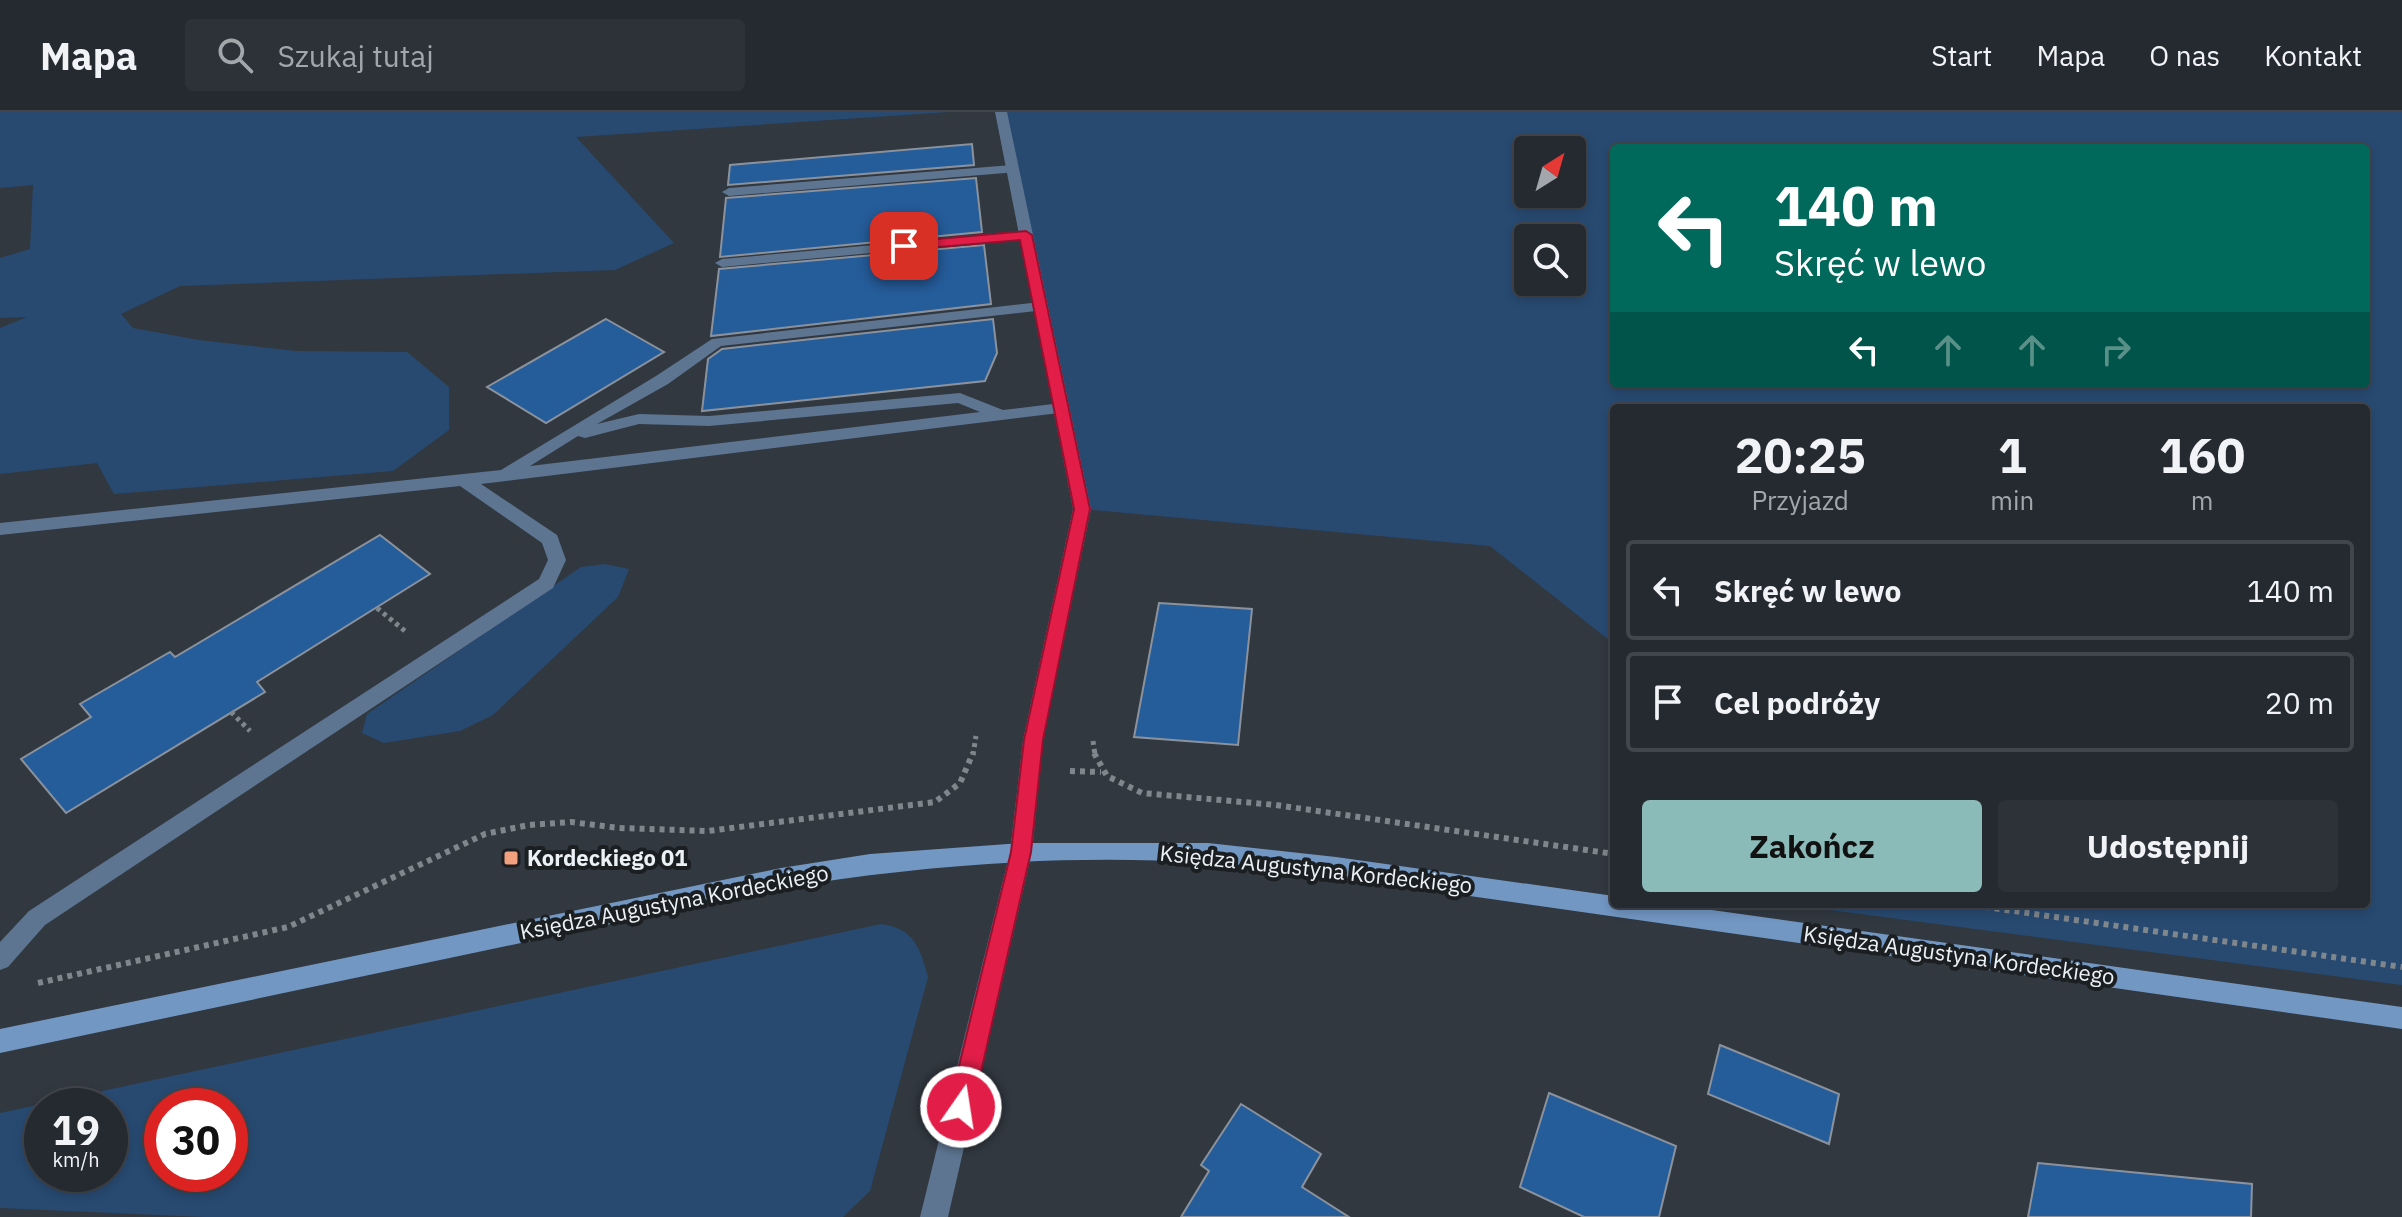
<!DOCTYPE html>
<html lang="pl">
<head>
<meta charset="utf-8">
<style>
	body { margin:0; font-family:"IBM Plex Sans",sans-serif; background:#2d3238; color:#f1f3f6; height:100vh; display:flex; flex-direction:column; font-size:30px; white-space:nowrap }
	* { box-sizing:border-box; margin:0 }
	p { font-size:26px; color:#a3a7ab }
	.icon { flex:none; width:44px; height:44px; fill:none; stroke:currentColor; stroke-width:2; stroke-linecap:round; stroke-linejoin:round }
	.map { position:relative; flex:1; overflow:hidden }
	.drawer { position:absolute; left:1610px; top:292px; width:760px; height:504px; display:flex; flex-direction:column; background:#252a30; border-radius:8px; box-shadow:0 4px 12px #0003,0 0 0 2px #42464c }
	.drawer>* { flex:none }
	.hud { position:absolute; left:1610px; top:32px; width:760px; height:244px; border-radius:8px; box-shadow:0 4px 12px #0003,0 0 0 2px #42464c; background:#00695c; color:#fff; overflow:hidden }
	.needle { width:52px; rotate:37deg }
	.tools { position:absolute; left:1514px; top:24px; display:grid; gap:16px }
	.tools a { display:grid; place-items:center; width:72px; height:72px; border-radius:8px; background:#252a30; box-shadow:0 4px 12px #0003,0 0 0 2px #42464c; font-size:40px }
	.speed { position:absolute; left:24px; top:976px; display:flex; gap:16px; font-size:40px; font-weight:700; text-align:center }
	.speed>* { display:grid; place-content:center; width:104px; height:104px; border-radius:50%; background:#252a30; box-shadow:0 4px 12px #0003,0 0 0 2px #42464c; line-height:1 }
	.speed small { font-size:20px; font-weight:400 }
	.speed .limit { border:12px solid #d22; background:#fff; color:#111 }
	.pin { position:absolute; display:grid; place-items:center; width:68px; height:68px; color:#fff; margin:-34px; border-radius:16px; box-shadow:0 4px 12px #0006 }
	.me { position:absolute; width:88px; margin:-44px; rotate:13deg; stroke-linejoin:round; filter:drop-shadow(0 0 6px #0008) }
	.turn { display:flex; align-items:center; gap:28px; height:168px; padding:0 32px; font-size:36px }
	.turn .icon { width:104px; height:104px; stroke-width:2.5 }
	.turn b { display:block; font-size:56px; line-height:68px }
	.lanes { display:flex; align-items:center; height:76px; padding:0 32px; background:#0003; justify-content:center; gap:40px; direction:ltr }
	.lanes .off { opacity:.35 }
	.eta { display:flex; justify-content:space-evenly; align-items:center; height:136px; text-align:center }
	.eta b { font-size:48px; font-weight:800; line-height:56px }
	.primary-button { display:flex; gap:16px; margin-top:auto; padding:16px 32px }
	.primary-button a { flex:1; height:92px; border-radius:8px; background:#8bbbb9; color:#111; font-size:32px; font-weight:800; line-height:92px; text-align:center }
	.primary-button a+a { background:#2d3238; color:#f1f3f6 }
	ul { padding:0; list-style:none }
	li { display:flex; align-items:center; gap:24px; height:100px; margin:0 16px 12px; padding:0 16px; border:4px solid #42464c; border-radius:8px }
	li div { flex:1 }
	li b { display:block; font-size:30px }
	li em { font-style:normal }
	header { display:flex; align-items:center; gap:48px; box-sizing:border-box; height:112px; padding:0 40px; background:#252a30; border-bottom:2px solid #42464c }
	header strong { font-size:38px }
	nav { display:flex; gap:44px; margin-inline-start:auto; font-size:28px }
	.search { width:560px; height:72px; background:#2d3238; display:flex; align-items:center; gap:20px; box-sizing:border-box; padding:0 28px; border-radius:8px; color:#a3a7ab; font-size:30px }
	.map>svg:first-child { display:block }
</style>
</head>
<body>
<header>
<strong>Mapa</strong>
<div class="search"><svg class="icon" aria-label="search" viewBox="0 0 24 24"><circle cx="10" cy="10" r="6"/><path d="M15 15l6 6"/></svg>Szukaj tutaj</div>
<nav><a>Start</a><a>Mapa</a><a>O nas</a><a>Kontakt</a></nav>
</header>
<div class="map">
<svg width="2402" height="1105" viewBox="0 0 2402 1105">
	<rect width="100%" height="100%" fill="#313840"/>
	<g fill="#284a71" fill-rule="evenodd">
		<polygon points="0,0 949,0 576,25 674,131 615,158 180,174 121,202 133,216 199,228 295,239 407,240 449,275 449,318 393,359 114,382 97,351 0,362 0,216 27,205 0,206 0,146 30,137 33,73 0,76"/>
		<path d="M1001,0H2402V873L1784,792H2366V296H1614V532L1490,434L1082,397ZM1614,36H2366V272H1614ZM1528,38H1572V82H1528ZM1528,126H1572V170H1528Z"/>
		<polygon points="605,452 629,457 618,485 493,603 460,619 384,631 362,621 367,602 581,455"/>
		<path d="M881,812C914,816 920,836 928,865L870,1079L843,1105H205L0,1096V1001ZM110,994V1062H42V994ZM230,994V1062H162V994Z"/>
	</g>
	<g fill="#255c9a" stroke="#8b929c" stroke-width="2">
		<polygon points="972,32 974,53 728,73 730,53"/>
		<polygon points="976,66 982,120 720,145 726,86"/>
		<polygon points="984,133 991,192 711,224 719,157"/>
		<polygon points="606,207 664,240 546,311 487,275"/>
		<polygon points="993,207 997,241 985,269 702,299 708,247 722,237"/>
		<polygon points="380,423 430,462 257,570 265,580 66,701 21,647 91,605 80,592 170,540 175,545"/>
		<polygon points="1159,491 1252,497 1238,633 1134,625"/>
		<polygon points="1720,933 1839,982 1829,1032 1708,982"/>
		<polygon points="1549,981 1676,1034 1659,1105 1584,1105 1520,1075"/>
		<polygon points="1241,992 1321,1042 1302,1075 1349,1105 1181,1105 1209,1059 1201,1053"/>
		<polygon points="2038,1051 2252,1072 2251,1105 2028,1105"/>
	</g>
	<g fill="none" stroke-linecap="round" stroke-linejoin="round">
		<g stroke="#7f868c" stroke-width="5" stroke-dasharray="4 4" stroke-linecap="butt">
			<polyline points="377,496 405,519"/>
			<polyline points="231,600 250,619"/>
			<polyline points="1093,629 1095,643"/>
			<polyline points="973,643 976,624"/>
		</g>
		<g stroke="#7f868c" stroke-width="6" stroke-dasharray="5 5" stroke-linecap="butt">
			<polyline points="1094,641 1107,664 1142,681 1276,693 1614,742"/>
			<polyline points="1070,659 1101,660"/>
			<polyline points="1965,792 2402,855"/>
			<polyline points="38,871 288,815 485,722 529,713 571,710 619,716 708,719 935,690 960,671 973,641"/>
		</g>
		<g fill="#5d7591" fill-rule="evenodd">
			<polygon points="1012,53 1019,57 1017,60 729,84 722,80 729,76"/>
			<polygon points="1026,119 1031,120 1031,126 722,155 715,151 722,147"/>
			<path d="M1040,190L1048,195L1045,198L721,234L668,272L597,312L639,302L709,304L960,281L1003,298L1061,291L1067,292V300L481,372L557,423L566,448L553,476L45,813L8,855L0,858V830L29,799L539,467L548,448L542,431L460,374L0,423V411L501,358L656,264L712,227ZM958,291L980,300L530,354L578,324L585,326L639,312L709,314Z"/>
		</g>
		<polygon fill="#5d7591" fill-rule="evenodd" points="995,0 1007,0 1091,397 1043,628 1032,740 948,1105 920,1105 1010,740 1023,628 1073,397"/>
		<path fill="#7297c3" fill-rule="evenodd" d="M1021,731H1208L1336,745L1614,784V792H1669L2402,895V917L1336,765C1294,760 1251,753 1208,751C1066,742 922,753 781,776L0,941V917L781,756L870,742Z"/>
	</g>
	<polygon fill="#e11d48" stroke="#92132f" stroke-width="2" points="1026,119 1032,123 1090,397 1043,628 1031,740 973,995 969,1003 961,1007 953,1003 949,995 1011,740 1024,628 1074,397 1020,128 904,138 898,134 904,130"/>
	<rect fill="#f2a17e" stroke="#1c1f22" stroke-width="3" x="503" y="738" width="16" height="16" rx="4"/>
	<g text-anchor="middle" stroke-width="8" stroke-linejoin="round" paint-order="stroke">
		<g font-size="22" font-weight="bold" fill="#ecf1f6" stroke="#1c1f22" text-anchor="start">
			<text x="527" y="754">Kordeckiego 01</text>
		</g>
		<g font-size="22" fill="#ecf1f6" stroke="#1c1f22">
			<text transform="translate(1316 757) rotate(6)" y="8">Księdza Augustyna Kordeckiego</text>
			<text transform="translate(674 790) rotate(-11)" y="8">Księdza Augustyna Kordeckiego</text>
			<text transform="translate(1959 843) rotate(8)" y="8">Księdza Augustyna Kordeckiego</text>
		</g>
	</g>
</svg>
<div class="tools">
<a><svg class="needle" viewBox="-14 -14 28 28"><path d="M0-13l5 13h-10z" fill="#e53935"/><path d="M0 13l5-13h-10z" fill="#a3a7ab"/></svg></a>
<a><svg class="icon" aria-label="search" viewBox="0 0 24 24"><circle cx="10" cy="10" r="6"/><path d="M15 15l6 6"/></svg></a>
</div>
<div class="speed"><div>19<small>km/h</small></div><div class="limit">30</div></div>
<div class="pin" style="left:904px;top:134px;background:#d93025"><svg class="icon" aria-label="arrive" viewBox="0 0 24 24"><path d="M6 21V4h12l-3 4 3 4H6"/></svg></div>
<svg class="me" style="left:961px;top:995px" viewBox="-20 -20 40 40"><circle r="17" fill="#e11d48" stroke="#fff" stroke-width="3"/><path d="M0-11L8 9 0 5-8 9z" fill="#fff"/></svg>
<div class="hud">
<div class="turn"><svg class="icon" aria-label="left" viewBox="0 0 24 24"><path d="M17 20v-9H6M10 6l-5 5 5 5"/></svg><div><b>140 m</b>Skręć w lewo</div></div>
<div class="lanes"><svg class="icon" aria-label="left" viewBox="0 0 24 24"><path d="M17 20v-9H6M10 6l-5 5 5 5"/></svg><svg class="icon off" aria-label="ahead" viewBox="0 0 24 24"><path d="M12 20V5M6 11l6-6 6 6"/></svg><svg class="icon off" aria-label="ahead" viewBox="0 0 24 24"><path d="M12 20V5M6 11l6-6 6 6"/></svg><svg class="icon off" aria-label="right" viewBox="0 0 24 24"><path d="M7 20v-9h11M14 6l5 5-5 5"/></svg></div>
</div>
<section class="drawer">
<div class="eta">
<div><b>20:25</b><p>Przyjazd</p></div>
<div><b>1</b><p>min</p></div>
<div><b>160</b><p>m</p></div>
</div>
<ul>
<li><svg class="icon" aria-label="left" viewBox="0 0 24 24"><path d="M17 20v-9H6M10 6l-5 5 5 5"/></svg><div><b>Skręć w lewo</b></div><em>140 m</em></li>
<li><svg class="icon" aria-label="arrive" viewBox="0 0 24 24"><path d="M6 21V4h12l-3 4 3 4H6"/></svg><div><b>Cel podróży</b></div><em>20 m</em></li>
</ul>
<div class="primary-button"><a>Zakończ</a><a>Udostępnij</a></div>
</section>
</div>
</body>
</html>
